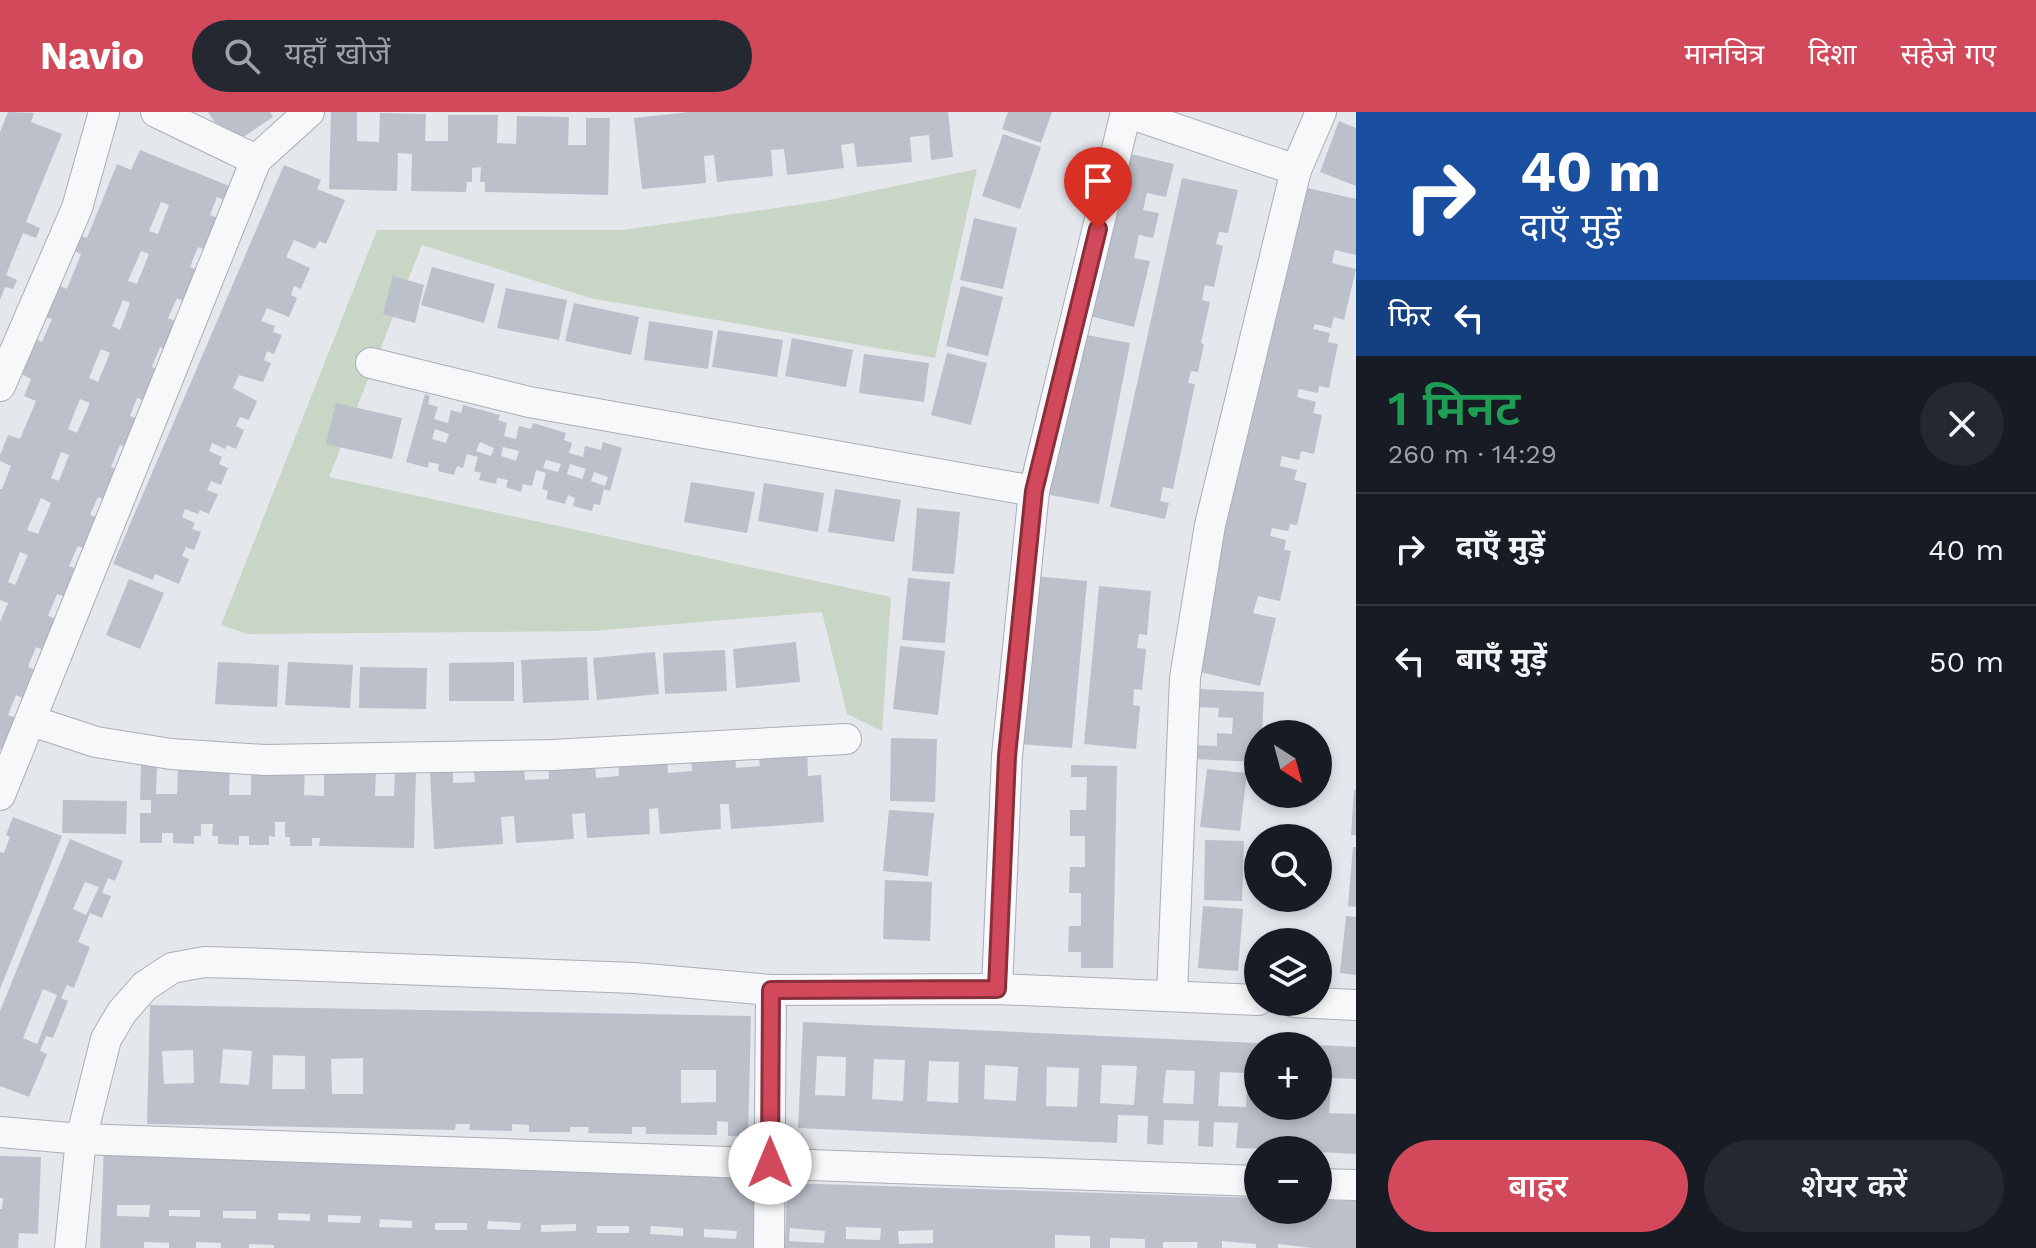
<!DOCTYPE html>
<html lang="hi">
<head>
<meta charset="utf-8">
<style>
	body { margin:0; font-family:"Work Sans","Noto Sans Devanagari",sans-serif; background:#242831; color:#f1f3f6; height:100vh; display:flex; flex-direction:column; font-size:30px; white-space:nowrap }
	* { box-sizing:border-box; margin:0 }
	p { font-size:26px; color:#9ea1a6 }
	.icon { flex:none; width:44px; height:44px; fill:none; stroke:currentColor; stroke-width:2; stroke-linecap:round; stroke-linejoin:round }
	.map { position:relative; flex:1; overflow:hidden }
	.drawer { display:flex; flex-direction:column; background:#171b24; width:680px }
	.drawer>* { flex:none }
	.banner { background:#1a4fa0; color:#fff; overflow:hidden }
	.needle { width:52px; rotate:144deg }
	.controls { position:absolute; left:1244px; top:608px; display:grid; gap:16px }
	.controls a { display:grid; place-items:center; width:88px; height:88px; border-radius:50%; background:#171b24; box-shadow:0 4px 12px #0003; font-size:40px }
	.pin { position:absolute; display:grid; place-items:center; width:68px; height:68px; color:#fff; margin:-82px -34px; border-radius:50% 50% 50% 0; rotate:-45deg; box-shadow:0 0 8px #0007 }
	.pin .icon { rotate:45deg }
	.me { position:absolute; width:88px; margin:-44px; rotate:0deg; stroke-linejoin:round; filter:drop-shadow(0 0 6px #0008) }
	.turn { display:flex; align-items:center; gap:28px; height:168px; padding:0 32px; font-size:36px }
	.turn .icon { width:104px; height:104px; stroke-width:2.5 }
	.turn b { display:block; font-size:56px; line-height:68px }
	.then { display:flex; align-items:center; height:76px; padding:0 32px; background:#0003; gap:16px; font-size:30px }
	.round { display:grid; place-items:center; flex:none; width:84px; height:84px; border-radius:42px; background:#242831 }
	.head { display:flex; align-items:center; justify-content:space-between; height:136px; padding:0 32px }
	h1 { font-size:48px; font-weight:600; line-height:60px; color:#1e9e55 }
	.primary-button { display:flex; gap:16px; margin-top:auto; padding:16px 32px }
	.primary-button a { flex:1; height:92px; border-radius:48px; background:#d1495b; color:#fff; font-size:32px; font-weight:600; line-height:92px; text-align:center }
	.primary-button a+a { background:#242831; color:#f1f3f6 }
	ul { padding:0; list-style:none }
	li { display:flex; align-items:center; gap:24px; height:112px; padding:0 32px; border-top:2px solid #363941 }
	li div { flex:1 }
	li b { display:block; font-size:30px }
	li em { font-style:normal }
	header { display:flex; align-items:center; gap:48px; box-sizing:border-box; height:112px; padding:0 40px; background:#d1495b; color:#fff }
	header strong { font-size:38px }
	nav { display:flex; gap:44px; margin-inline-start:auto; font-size:28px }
	.search { width:560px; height:72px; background:#242831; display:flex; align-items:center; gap:20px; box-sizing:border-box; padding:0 28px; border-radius:44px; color:#9ea1a6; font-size:30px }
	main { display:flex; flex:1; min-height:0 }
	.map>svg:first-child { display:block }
</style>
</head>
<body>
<header>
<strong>Navio</strong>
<div class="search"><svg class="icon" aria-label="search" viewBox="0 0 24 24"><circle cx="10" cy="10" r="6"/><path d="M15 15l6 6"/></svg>यहाँ खोजें</div>
<nav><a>मानचित्र</a><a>दिशा</a><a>सहेजे गए</a></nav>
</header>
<main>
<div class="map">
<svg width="1356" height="1136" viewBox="0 0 1356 1136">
	<rect width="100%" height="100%" fill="#e4e7ec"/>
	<polygon fill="#c9d6c5" points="977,57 935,246 590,186 422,133 329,365 891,485 882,619 847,602 822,500 594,519 248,522 221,513 377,118 623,118 824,89"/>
	<g fill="#bbc0ca" fill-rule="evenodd">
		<polygon points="8,0 34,1 31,10 62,22 26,110 40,116 36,126 23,121 6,163 17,168 13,177 5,175 0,188 0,20"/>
		<polygon points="208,0 270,0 273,5 230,34"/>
		<polygon points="331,0 357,0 357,29 379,30 380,1 426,2 425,29 448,29 448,3 498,3 497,31 516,32 517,4 569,5 568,33 586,33 586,6 610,6 608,83 485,80 485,70 480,70 481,55 472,56 472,70 467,70 466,80 411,79 412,42 398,41 397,79 329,77"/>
		<polygon points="689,0 948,0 953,45 931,48 929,23 910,25 912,50 857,55 854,31 841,33 844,56 787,63 784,37 771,38 773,64 717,70 714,43 704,44 706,71 642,77 634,6"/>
		<polygon points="1008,0 1052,0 1041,31 1002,17"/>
		<polygon points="1339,9 1356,16 1356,74 1320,60"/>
		<polygon points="1003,22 1041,35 1020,97 982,84"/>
		<path d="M140,38L239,78L233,92L217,85L210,103L226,109L213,141L198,135L190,155L205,161L192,193L177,186L168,206L184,213L172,241L160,235L152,255L164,260L151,291L137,286L130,304L144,309L132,338L120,333L111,355L123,359L111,390L98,385L90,403L104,408L91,439L78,434L69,454L83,459L71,487L57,482L48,504L62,509L50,540L36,535L28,555L41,560L29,589L16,583L8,603L21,608L8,640L0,637V510L8,491L0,488V377H2L11,354L0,349V343L8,323L20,327L36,289L24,284L31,267L21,262L36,227L42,230L52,207L45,205L58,173L67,177L81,142L72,138L78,123L87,126L117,52L131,58ZM161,90L169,93L158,122L149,119ZM141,139L149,142L137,172L128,169ZM123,188L130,191L120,218L112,214ZM101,237L110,241L98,270L89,266ZM80,287L90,291L77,321L68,317ZM61,340L69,343L59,369L51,366ZM41,386L51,391L38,422L27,418ZM20,440L28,443L15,473L8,470Z"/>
		<polygon points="1122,40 1174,52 1166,85 1147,81 1143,98 1159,101 1153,126 1139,123 1134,146 1150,149 1134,215 1082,202"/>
		<polygon points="284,53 321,68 317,77 345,88 326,132 319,129 315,137 294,128 286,145 310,156 301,177 294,174 291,183 297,186 289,205 267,196 261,209 275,214 273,220 282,223 274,242 267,239 264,248 271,251 263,270 239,263 233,276 257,289 249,308 240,305 236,314 244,318 236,337 227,333 225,337 212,331 209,339 222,345 219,352 228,356 221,373 211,369 207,378 218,382 209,402 200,398 198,402 185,397 182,405 195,411 192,417 201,420 194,438 186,435 182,444 189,447 179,472 155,462 153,468 113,452"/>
		<polygon points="1182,66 1238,78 1228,121 1219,120 1216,132 1223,134 1214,175 1205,173 1202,188 1210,190 1201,231 1204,232 1198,260 1191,259 1188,271 1195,272 1173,377 1163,375 1160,389 1169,391 1165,407 1110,395"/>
		<polygon points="1303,75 1356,87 1356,143 1335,138 1332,151 1356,157 1344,208 1334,205 1331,216 1315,212 1313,217 1330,221 1328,230 1338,232 1329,276 1319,274 1318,281 1299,277 1297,285 1316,290 1313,301 1322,303 1314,342 1301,339 1299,348 1282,344 1280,354 1297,358 1294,368 1307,371 1297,413 1290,412 1288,419 1272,416 1270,424 1286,428 1284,438 1291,439 1280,489 1258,484 1253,501 1276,506 1260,574 1192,558"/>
		<polygon points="974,106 1017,116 1003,177 960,168"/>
		<polygon points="432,155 495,172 484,211 421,193"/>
		<polygon points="393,164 424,173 415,211 383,202"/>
		<polygon points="961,174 1003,185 988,244 946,234"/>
		<polygon points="506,176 567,188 559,228 497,216"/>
		<polygon points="574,191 639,205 631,243 565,229"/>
		<polygon points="649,209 713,219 708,257 644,248"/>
		<polygon points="718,218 783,228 777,265 712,255"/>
		<polygon points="1076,221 1130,231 1099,392 1045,382"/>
		<polygon points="792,226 853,238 846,275 785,264"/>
		<polygon points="947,241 987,251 971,313 931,303"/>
		<polygon points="864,242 929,251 924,290 859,281"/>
		<path d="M425,282L430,284L428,292L438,295L434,307L448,311L451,298L461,301L463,293L500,303L498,308L507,311L504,324L516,327L519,314L531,317L533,311L566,321L564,328L572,331L569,341L583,345L585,334L601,338L603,330L622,336L610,379L604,377L600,393L594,392L592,399L573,394L575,386L568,383L565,392L546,387L548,379L542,377L546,361L536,358L532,374L523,372L521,380L506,375L508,368L497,366L496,372L479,368L481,361L474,359L478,345L467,342L463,356L457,354L454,363L438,359L439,352L429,350L428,356L406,350ZM435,317L449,322L446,331L432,327ZM480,330L494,336L491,344L476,339ZM503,335L519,339L516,349L501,344ZM546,348L561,352L558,360L543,356ZM570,352L586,357L582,367L567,362ZM594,360L608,365L605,374L591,369Z"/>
		<polygon points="336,291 402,306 392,347 326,332"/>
		<polygon points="691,370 755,380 747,421 684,410"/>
		<polygon points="764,371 824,381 818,420 758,409"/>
		<polygon points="835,377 901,388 894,430 828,420"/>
		<polygon points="917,396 960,400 954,462 912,459"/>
		<polygon points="1034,464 1087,469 1072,636 1018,632"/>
		<polygon points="908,466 950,470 945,531 902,528"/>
		<polygon points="129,467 164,481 140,537 106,523"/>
		<polygon points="1099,474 1151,479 1147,523 1139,522 1137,536 1146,537 1142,578 1134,577 1133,593 1140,594 1136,637 1084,632"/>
		<polygon points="796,530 800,570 736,576 733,537"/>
		<polygon points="900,534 945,539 938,603 893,597"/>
		<polygon points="725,538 727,579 665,582 663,541"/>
		<polygon points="655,540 659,582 597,588 593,546"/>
		<polygon points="587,545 589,588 523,591 521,548"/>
		<polygon points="218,550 279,553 277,595 215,592"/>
		<polygon points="288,550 353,553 350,596 285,593"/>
		<polygon points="514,550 514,589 449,589 449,551"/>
		<polygon points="360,555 427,556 426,597 359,596"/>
		<polygon points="1198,577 1264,580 1262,622 1258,622 1258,650 1194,647 1195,633 1217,634 1217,621 1232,622 1233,606 1218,605 1219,596 1197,595"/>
		<polygon points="891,626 937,627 935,690 890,689"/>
		<polygon points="807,635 808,664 821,663 824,710 731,717 729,692 720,692 721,717 660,722 658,696 649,697 650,722 587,726 585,701 572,702 574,727 516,731 514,704 501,705 503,732 434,737 430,660 453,659 453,671 475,670 474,658 524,654 525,668 549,667 548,653 595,650 596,666 619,664 618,648 667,645 668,661 692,659 691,643 735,640 736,656 760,654 758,638"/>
		<polygon points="141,653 157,654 156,682 177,682 178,654 230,655 229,683 251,683 251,655 305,656 304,683 324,684 324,657 376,658 375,684 394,684 395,658 416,658 414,736 319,734 320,726 312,726 312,734 290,734 290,725 285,725 285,710 275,710 275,725 269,724 269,733 249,733 249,724 239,724 239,733 218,732 218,724 212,724 213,712 201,712 201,724 194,724 194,732 173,731 173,721 162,721 162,731 140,731 140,701 151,701 151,688 140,688"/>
		<polygon points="1071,653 1117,654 1113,856 1081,856 1081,840 1068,840 1069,814 1081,814 1081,781 1069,781 1070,755 1085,755 1085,724 1070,724 1070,698 1086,698 1087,665 1071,665"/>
		<polygon points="1207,657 1247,661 1240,719 1200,715"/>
		<polygon points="1354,678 1356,678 1356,723 1351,723"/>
		<polygon points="63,688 127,689 126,722 62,721"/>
		<polygon points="889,698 934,701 928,764 883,759"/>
		<polygon points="13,705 62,724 0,877 0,740 4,741 10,725 6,723"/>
		<path d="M70,727L123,749L115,769L108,766L102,781L111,784L102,806L90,801L78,830L90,835L74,876L67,873L61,886L68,889L53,926L46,924L40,939L47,942L29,985L0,974V899ZM85,770L99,775L86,803L73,797ZM43,877L57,883L37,932L23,926Z"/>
		<polygon points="1205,728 1244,729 1242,789 1204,788"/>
		<polygon points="1353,735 1356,735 1356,795 1348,794"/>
		<polygon points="885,768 932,770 930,829 883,827"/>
		<polygon points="1203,794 1243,797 1238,859 1198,856"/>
		<polygon points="1346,804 1356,805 1356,863 1340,861"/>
		<path d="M150,893L751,904L748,1024H728V1010L717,1009V1023L646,1022V1015H632V1022L588,1021L589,1015H570V1020H529V1013L512,1012V1019L469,1018L470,1012H456L455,1018L147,1012ZM223,937L252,939L249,973L220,971ZM193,938L194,971L164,972L162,939ZM273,943L305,944V977H272ZM363,946V982H332L331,947ZM681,958H716V990L681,991Z"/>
		<path d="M803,910L1277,932V934H1258V994H1276V1002L1305,1003L1306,994H1318V933L1356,935V967L1332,966L1329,1001L1356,1002V1042L1318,1040V1038L1236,1036L1238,1011L1214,1010L1213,1035L1198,1034L1199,1009L1164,1008L1163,1033L1147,1032L1148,1004L1118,1003L1117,1031L798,1016ZM817,944L846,945L845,984L815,983ZM874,947L905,948L903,989L872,987ZM929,949L959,950L958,991L927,989ZM985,953L1018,955L1016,989L984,987ZM1102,953L1137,954L1134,993L1100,991ZM1047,955L1079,956L1077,995L1046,994ZM1166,958L1195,959L1193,992L1163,991ZM1220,960L1248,961L1246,995L1218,994Z"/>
		<path d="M104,1035L760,1064L757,1136H274V1133L249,1132V1136H221V1131L196,1130V1136H169V1131L144,1130V1136H100ZM117,1093H150L149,1105L117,1104ZM169,1098H200V1105L169,1104ZM223,1099H256V1107L223,1106ZM278,1101L310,1102V1109L278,1108ZM328,1103L361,1104L360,1111L328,1110ZM380,1107L412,1109V1116L379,1115ZM488,1109L521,1111L520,1118L487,1117ZM435,1111H467V1118H435ZM576,1112V1119L541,1120V1113ZM597,1114H629V1121H597ZM651,1114L683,1116V1124L650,1122ZM704,1117L737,1119L736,1127L704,1125Z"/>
		<polygon points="0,1044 41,1045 38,1122 19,1121 18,1136 0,1136 0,1097 2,1097 3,1086 0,1086"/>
		<path d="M787,1071L1258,1086V1098H1318V1088L1356,1089V1136H1312L1278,1132V1136H1256V1132L1222,1129V1136H1197L1198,1130H1163V1136H1145V1127L1110,1126V1136H1090V1124L1055,1123V1136H785ZM846,1115L881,1116L880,1128L846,1127ZM790,1116L825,1119L824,1131L789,1129ZM933,1118V1131L899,1132L898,1119Z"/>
	</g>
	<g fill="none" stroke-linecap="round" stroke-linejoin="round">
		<defs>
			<g id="minor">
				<polyline points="156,0 256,48"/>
				<polyline points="1126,0 1296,58"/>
				<polyline points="371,251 529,290 1034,379"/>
				<polyline points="0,274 77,96 104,0"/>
				<polyline points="32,609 96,630 171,642 265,648 552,643 846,627"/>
				<polyline points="0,683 256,48 309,0"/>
				<polyline points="997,877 1007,644 1034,379 1126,0"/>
				<polyline points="1172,883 1185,566 1210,413 1296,58 1321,0"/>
				<polyline points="1294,890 1356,893"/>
				<polyline points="0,1020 81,1027 1258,1069"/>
				<polyline points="1318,1072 1356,1073"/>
				<polyline points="70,1136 81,1027 106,927 122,900 145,874 172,856 204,850 241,851 635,866 771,878 997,877 1258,888"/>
				<polyline points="769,1136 771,878"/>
			</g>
		</defs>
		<use href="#minor" stroke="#a9aeb7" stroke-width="32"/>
		<use href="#minor" stroke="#f7f8fa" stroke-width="30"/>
	</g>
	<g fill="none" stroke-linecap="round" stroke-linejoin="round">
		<defs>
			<polyline id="route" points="770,1051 771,878 997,877 1007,644 1034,379 1098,117"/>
		</defs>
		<use href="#route" stroke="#882f3b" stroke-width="20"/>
		<use href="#route" stroke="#d1495b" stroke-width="14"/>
	</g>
</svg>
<div class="controls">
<a><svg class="needle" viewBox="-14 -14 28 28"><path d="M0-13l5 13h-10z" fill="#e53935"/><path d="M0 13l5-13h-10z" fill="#9ea1a6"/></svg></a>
<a><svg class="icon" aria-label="search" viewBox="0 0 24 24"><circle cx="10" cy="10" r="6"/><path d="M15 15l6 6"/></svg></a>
<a><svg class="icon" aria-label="layers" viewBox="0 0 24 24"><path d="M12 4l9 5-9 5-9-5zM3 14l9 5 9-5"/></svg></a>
<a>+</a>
<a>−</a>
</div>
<div class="pin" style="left:1098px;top:117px;background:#d93025"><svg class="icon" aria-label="arrive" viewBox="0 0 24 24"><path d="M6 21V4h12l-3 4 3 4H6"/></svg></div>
<svg class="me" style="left:770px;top:1051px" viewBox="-20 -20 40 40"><circle r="19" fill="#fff"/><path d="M0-13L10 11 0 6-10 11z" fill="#d1495b"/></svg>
</div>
<section class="drawer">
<div class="banner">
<div class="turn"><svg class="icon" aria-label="right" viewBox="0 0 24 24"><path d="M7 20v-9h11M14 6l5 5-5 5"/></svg><div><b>40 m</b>दाएँ मुड़ें</div></div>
<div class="then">फिर<svg class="icon" aria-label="left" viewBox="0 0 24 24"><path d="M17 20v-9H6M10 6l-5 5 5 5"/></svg></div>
</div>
<div class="head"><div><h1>1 मिनट</h1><p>260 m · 14:29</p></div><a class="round"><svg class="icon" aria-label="close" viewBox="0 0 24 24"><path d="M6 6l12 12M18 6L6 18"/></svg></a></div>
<ul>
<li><svg class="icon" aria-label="right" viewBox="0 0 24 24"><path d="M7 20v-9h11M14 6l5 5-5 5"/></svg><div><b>दाएँ मुड़ें</b></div><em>40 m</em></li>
<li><svg class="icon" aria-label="left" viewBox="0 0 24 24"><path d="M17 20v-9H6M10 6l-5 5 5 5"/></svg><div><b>बाएँ मुड़ें</b></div><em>50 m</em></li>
</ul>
<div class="primary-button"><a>बाहर</a><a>शेयर करें</a></div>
</section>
</main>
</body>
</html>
